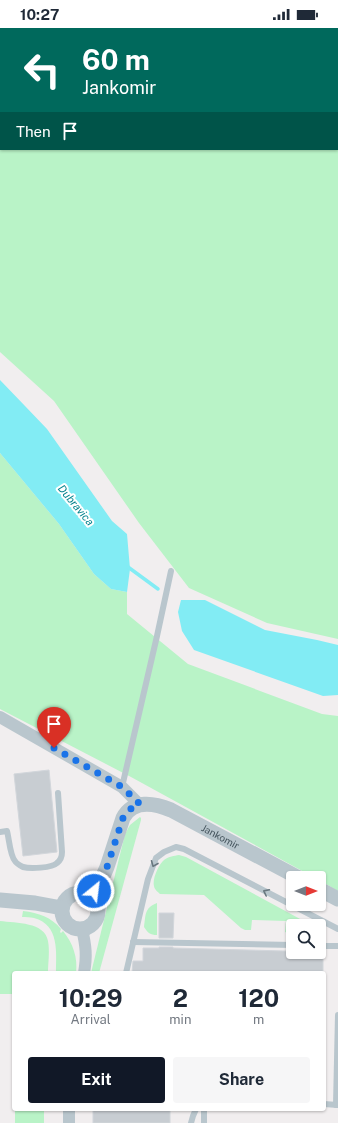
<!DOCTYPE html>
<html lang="en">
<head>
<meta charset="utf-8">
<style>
	body { margin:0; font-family:"Public Sans",sans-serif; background:#f6f6f7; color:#1f2937; height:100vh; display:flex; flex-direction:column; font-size:15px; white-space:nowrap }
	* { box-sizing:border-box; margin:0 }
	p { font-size:13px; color:#747a83 }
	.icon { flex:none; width:22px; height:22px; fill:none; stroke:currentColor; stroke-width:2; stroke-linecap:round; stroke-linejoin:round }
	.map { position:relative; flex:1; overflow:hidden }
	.panel { position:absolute; left:12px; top:943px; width:314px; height:140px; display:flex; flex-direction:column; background:#fff; border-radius:4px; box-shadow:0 1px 3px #0004 }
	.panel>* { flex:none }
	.guide { position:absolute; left:0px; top:0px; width:338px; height:122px; box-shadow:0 1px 3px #0004; background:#00695c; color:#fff; overflow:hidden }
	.needle { width:26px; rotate:90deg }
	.controls { position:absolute; left:286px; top:843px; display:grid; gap:8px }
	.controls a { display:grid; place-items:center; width:40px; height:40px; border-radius:4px; background:#fff; box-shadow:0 1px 3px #0004; font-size:20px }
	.pin { position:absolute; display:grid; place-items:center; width:34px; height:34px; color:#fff; margin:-41px -17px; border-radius:50% 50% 50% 0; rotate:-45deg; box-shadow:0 0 4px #0007 }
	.pin .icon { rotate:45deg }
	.me { position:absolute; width:44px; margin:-22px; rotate:29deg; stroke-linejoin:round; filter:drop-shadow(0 0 3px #0008) }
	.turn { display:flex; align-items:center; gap:14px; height:84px; padding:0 16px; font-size:18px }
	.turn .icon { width:52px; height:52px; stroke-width:2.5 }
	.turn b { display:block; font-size:28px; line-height:34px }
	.then { display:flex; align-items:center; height:38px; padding:0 16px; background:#0003; gap:8px; font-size:15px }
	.eta { display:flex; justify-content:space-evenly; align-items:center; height:68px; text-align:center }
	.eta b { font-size:24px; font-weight:700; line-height:28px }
	.cta { display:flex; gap:8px; margin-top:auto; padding:8px 16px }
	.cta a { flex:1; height:46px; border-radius:4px; background:#111827; color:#fff; font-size:16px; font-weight:700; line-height:46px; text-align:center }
	.cta a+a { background:#f6f6f7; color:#1f2937 }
	.status { display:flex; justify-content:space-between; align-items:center; height:28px; padding:0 20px; background:#fff; direction:ltr }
	.status svg { height:11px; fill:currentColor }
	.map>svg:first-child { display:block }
</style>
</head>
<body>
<div class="status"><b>10:27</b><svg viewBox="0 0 49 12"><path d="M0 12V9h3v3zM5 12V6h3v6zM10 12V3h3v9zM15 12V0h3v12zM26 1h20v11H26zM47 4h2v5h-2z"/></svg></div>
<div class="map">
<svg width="338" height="1095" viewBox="0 0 338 1095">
	<rect width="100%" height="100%" fill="#f1eeef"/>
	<g fill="#b9f3c7" fill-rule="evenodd">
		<path d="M0,0H338V611L267,595L189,560L139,495L54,373L0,324ZM1,1H337V121H1Z"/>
		<polygon points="0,425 59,496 94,546 111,561 127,564 127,586 188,636 322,686 338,688 338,863 319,852 319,850 315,850 131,749 0,681"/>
		<polygon points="140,789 141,790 141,792 99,945 91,945 125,806 130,797"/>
		<path d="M179,827L186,829L313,898H293V907L285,904L286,893L252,892L251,902H245L241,900L204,867L160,866C158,864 154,861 154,858C152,851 159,836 164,832C169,828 174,828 179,827Z"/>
		<path d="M157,875V907C150,907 148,905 144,899C146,887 144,880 157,875Z"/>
		<path d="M23,883C39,885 51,889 61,901L60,904L61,905L63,903C73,915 78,930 76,945H56C56,925 60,897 34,890C30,889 26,889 22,889Z"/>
		<path d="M0,893C16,895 45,894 48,913C50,924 48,935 48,945H14V966H0Z"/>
		<rect x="15" y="1081" width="29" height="14"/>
	</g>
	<g fill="#82ecf4">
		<polygon points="0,352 25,378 47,401 112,493 127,506 130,541 127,564 111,561 94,546 59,496 0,425"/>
		<polygon points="181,572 205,572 265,602 317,612 338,617 338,667 323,668 194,622 182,603 178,584"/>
	</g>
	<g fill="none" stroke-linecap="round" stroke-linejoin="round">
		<polyline stroke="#82ecf4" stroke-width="3.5" points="128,539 158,561"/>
	</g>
	<g fill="#c8cdd2" stroke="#d2d6db">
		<polygon points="49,742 57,824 23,828 14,746"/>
		<polygon points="159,885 174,885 173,910 159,910"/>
		<polygon points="159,919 173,919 173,920 323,924 323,945 132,945 133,933 143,933 143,920 159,920"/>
		<rect x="93" y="1081" width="77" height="14"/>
	</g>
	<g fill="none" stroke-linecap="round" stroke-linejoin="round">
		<g stroke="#b9c6cd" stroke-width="6">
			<polyline points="122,759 157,608 171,543"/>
			<path d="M0,804L7,803C9,810 10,828 15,833C16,835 21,838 23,839C30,841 52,840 57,835C61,832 62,829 62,824L58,765"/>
			<polyline points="133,914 293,917"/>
			<polyline points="319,918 338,918"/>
			<polyline points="126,945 148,851 156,830 164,824 176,819 184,821 338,901"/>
			<polyline points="324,1076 338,1077"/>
			<polyline points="336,1077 338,987"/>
			<polyline points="191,1095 193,1088 196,1081"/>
			<polyline points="204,1095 204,1081"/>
		</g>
		<g stroke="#b9c6cd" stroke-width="12">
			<polyline points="0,689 122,759 139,776"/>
			<path d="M82,901C86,918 87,928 84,945"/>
			<polyline points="69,1095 69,1081"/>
		</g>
		<g stroke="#b9c6cd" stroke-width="15">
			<polyline points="319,861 338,871"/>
			<circle cx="80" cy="883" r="18"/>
			<path id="s1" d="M91,868L101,853L107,839L123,790C133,771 154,775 171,782L299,850"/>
			<polyline points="0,872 35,875 62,880"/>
		</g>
	</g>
	<defs><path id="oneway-chevron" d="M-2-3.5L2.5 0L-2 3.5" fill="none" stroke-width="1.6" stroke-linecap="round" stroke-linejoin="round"/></defs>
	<g stroke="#68777f">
		<use href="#oneway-chevron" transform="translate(154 836) rotate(112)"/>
		<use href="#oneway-chevron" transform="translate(266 864) rotate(-153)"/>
	</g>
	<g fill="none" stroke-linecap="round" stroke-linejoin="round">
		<path stroke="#1a73e8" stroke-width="7" stroke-dasharray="0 12.6" d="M54,720L122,759L140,776C132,779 127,783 123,790L107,839L101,853L94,863"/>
	</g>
	<g text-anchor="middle" stroke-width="4" stroke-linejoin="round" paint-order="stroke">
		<g font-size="10" fill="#45555e" stroke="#fff">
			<text dy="4" stroke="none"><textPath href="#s1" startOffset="195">Jankomir</textPath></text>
		</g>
		<g font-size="11" font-style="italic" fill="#04838d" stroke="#fff">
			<text transform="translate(76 477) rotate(50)" y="4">Dubravica</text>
		</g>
	</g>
</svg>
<div class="controls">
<a><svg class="needle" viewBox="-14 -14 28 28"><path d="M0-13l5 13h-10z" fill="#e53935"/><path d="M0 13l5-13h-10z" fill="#747a83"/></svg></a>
<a><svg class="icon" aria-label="search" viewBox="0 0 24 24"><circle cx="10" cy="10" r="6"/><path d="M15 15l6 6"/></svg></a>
</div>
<div class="pin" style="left:54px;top:720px;background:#d93025"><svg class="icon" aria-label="arrive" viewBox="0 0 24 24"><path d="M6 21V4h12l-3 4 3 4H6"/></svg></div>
<svg class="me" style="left:94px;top:863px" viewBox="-20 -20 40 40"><circle r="17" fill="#1a73e8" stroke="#fff" stroke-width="3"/><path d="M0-11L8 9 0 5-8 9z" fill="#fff"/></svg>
<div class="guide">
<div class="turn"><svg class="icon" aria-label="left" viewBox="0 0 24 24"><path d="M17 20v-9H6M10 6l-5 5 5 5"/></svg><div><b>60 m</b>Jankomir</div></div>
<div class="then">Then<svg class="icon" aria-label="arrive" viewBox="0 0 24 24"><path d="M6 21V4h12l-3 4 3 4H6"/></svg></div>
</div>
<section class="panel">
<div class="eta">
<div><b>10:29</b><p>Arrival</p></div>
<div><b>2</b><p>min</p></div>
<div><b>120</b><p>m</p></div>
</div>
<div class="cta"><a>Exit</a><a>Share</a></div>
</section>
</div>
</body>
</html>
